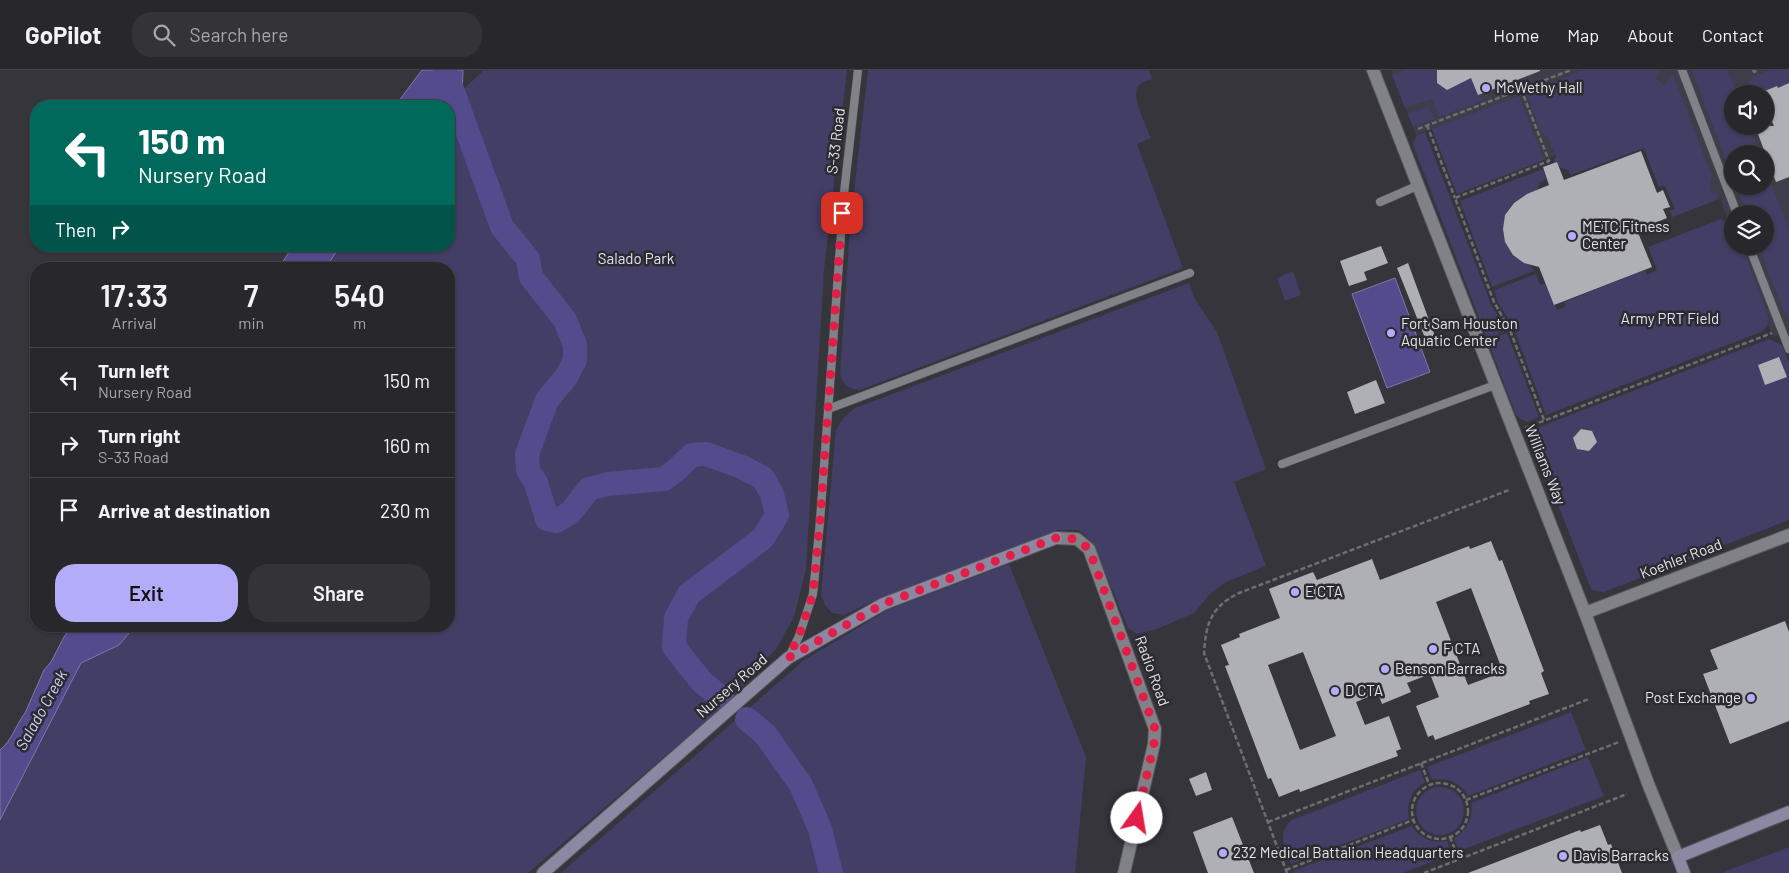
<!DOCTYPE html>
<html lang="en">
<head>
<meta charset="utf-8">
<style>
	body { margin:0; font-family:Barlow,sans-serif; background:#343438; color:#f1f3f6; height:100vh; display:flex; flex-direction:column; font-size:19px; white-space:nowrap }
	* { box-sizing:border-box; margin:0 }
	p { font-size:16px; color:#a5a6a9 }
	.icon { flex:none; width:28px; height:28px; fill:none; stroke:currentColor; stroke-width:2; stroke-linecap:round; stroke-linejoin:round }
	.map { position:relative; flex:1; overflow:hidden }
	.side { position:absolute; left:30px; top:192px; width:425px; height:370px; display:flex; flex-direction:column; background:#28282c; border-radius:20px; box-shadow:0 1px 4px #0004,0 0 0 1px #444448 }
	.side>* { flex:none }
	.hud { position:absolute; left:30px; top:30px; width:425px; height:152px; border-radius:20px; box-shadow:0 1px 4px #0004,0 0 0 1px #444448; background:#00695c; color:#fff; overflow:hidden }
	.buttons { position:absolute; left:1724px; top:15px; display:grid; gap:10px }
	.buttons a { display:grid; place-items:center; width:50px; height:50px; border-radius:50%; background:#28282c; box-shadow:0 1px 4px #0004,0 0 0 1px #444448; font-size:25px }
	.pin { position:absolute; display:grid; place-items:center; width:42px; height:42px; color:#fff; margin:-21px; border-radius:10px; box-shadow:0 2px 8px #0006 }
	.me { position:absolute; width:55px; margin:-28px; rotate:13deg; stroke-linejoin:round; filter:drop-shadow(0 0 4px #0008) }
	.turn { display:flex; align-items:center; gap:18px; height:105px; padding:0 25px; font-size:22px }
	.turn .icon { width:65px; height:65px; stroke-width:2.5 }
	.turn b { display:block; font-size:35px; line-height:42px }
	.then { display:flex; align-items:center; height:48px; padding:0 25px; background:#0003; gap:10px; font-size:19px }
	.eta { display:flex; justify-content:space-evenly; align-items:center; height:85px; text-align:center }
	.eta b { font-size:30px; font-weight:600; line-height:35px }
	.button { display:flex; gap:10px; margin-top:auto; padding:10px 25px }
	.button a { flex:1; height:58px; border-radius:20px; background:#b3adf9; color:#111; font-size:20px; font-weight:600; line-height:58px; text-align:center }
	.button a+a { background:#343438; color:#f1f3f6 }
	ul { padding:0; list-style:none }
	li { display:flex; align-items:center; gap:15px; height:65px; padding:0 25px; border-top:1px solid #444448 }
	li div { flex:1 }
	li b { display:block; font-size:19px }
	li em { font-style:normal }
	header { display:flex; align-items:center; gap:30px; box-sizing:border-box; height:70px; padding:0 25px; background:#28282c; border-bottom:1px solid #444448 }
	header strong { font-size:24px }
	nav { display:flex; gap:28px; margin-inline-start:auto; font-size:18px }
	.search { width:350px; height:45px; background:#343438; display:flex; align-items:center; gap:12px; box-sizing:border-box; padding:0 18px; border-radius:20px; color:#a5a6a9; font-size:19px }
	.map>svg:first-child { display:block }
</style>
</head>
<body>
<header>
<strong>GoPilot</strong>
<div class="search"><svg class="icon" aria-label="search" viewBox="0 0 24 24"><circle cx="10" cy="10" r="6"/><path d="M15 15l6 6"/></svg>Search here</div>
<nav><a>Home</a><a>Map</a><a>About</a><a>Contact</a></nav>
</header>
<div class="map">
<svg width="1789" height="803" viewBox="0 0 1789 803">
	<rect width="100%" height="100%" fill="#35353b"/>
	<path fill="#3e3e4a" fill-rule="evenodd" d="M1391,0H1789V261L1773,267L1739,176H1765V144H1732V160L1720,129L1672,147L1670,141L1675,139L1665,116L1659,117L1634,55L1457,124L1432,59L1416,65ZM1732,24H1765V56H1732ZM1732,84H1765V116H1732Z"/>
	<g fill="#423e65">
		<polygon points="484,0 847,0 824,200 806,499 794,547 776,579 725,635 528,803 0,803 0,750 81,593 119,575 135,556 449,556 449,199 325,199 340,176 449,176 449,36 457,25"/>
		<path d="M868,0H1149L1152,9C1147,11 1141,12 1138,17C1131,27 1147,57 1151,68L1137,74L1183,198L860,320C849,319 843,316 840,304L850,157Z"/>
		<polygon points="1406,0 1468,0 1482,31 1439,47 1432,29 1405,38 1392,5"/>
		<polygon points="1584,0 1660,0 1655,8 1664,15 1673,5 1712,107 1709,119 1711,122 1714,121 1715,124 1717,123 1718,126 1714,131 1672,147 1670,141 1675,139 1665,116 1659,117 1644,78 1571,105 1568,100 1559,97 1557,92 1553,93 1556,86 1553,83 1554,79 1550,77 1552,74 1548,71 1549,67 1542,64 1526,22"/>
		<polygon points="1692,0 1728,0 1737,24 1732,24 1732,56 1749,56 1760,84 1732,84 1732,106"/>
		<path d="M1771,0H1789V13L1778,18L1776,16L1762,24H1752L1748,14C1752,5 1763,3 1771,0Z"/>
		<polygon points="1519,26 1544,90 1457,124 1432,59"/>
		<polygon points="1429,36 1435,49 1413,57 1408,44"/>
		<polygon points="1425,62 1491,234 1506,261 1497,264 1498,266 1507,263 1539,347 1528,352 1522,350 1516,345 1414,77 1413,72 1417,65"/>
		<polygon points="1765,97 1789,160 1789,247 1784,242 1759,176 1765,176 1765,144 1747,144 1736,116 1765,116"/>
		<path d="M1543,99L1547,109L1540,112L1537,120C1530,124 1519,128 1513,134C1494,154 1505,187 1530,195L1534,201L1492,217L1460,131Z"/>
		<path d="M1721,149L1729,153L1732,162V176H1742L1768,246C1769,254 1767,258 1761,262L1546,345L1514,259L1498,232L1494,220L1536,204L1540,215L1546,213L1557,240L1565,237L1564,232L1645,200L1647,205L1657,200L1648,177Z"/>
		<polygon points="1293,201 1301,225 1285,231 1277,208"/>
		<polygon points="1189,213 1195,229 1217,262 1266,399 1234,412 1266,496 1226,512 1212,522 1194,543 1157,559 1137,564 1128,558 1100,490 1090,470 1079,460 1058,460 872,532 844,545 832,543 825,535 821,524 836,360 843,348 855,338"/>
		<polygon points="1769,269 1782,275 1789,293 1789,450 1604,522 1596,521 1591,519 1530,363 1531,360"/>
		<polygon points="1009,494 1086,687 1075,803 561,803 804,590 888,540"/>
		<path d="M1571,642L1586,680L1468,726C1460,712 1447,707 1432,710L1427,697Z"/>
		<path d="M1588,687L1604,726L1459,781L1454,769C1466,759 1474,749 1471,733Z"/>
		<path d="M1420,700L1425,712C1411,721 1406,733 1409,749L1291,794C1285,778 1276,763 1292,750Z"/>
		<circle cx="1440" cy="741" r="24"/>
		<path d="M1412,756C1419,768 1433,774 1447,771L1452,784L1403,803H1294L1293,801Z"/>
		<polygon points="1789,777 1789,803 1721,803"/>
	</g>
	<g fill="#544b8d" stroke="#7f79a8">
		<polygon points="422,0 463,0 462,26 449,40 449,36 395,36"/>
		<polygon points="293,176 340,176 325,199 278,199"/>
		<polygon points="1395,208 1430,302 1387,318 1352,224"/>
		<path d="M79,556H135L119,575L81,593L0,750V680C13,669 15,656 25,643L44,600L51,592L64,567L69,560Z"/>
	</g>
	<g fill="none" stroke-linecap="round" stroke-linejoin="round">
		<g stroke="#544b8d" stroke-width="24">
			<polyline points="445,0 502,157 528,189 531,207 565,250 575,275 575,290 566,307 547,330 527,384 528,400 536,413 547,449 556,451 570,443 589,419 608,414 664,409 675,401 692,385 706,384 742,397 763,408 772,424 777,445 763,468 689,524 676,548 674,577 702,612 723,629"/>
			<polyline points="747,649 765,664 801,715 820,759 831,803"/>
		</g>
	</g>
	<g fill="#afafb6" fill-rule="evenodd">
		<polygon points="1437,0 1540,0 1540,1 1478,25 1471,8 1447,20 1437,13"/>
		<polygon points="1789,13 1789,107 1776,112 1755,56 1774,56 1765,35 1765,24 1760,23 1777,16 1778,18"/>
		<polygon points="1641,81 1657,123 1663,120 1670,137 1663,139 1667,148 1637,160 1652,197 1554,235 1539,197 1524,193 1513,185 1505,172 1503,159 1505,145 1514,133 1527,124 1549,115 1543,97 1557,92 1564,110"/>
		<polygon points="1381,176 1388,193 1364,202 1367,210 1349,216 1340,191"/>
		<polygon points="1408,193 1436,269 1427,273 1397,198"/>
		<polygon points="1779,287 1787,307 1765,315 1758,295"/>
		<polygon points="1376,310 1385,333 1355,344 1347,322"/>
		<polygon points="1581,359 1592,361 1597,372 1589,381 1577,379 1573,368"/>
		<path d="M1491,471L1499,491L1502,490L1544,601L1541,603L1549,624L1529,631L1530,634L1435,670L1433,665L1428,667L1416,636L1439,627L1430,604L1407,613L1411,622L1382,634L1378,623L1356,632L1365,655L1389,646L1401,679L1396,681L1398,686L1300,722L1299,719L1279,727L1271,708L1268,709L1225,596L1229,595L1221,575L1240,567L1239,564L1280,548L1269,519L1313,502L1317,510L1372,489L1380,510L1469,476L1470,479ZM1471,518L1503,602L1468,615L1436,532ZM1303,582L1336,666L1300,680L1268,595Z"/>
		<polygon points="1785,551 1789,562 1789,651 1730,674 1703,604 1718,599 1710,580"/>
		<polygon points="1206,702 1212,720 1196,726 1189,709"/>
		<polygon points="1232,747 1254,803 1208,803 1193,762"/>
		<polygon points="1600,755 1608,775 1611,774 1622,803 1468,803 1580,760 1581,762"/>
	</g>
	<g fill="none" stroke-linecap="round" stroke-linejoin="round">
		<defs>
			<g id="lane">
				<polyline points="1682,0 1737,144"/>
				<polyline points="1380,132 1417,116"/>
				<polyline points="1749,176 1789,279"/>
				<polyline points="828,339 1190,203"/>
				<polyline points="1282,394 1495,315"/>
				<polyline points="789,587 799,566 813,524 820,451 844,123 858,0"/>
			</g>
			<g id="street">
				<polyline points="1373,0 1585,543 1649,716 1678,787"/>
				<polyline points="1056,468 1077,469 1089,479 1155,659 1154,674 1124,803"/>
				<polyline points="1585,543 1789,465"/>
			</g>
			<g id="secondary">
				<polyline points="543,803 788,588 883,534 1056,468"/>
				<polyline points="1684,803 1678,787 1789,742"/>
			</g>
		</defs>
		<use href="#lane" stroke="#545459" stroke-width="9"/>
		<use href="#street" stroke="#545459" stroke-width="14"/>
		<use href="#secondary" stroke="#545459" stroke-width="14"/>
		<g stroke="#6d6d72" stroke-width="2.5" stroke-dasharray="5 2.5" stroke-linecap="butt">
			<polyline points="1753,0 1754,2 1758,0"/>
			<polyline points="1521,19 1549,91 1455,128 1494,232 1510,260 1544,350"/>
			<polyline points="1427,55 1455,128"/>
			<polyline points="1418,59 1571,0"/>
			<polyline points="1525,358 1772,263"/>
			<polyline points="1421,693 1429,714"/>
			<circle cx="1440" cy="741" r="28"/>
			<polyline points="1466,730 1619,672"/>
			<polyline points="1268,752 1589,629"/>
			<polyline points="1450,767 1459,790"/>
			<polyline points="1286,800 1413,750"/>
			<path d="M1287,803L1204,583C1206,553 1211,537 1239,523L1509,420"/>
			<polyline points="1424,803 1627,724"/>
		</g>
		<use href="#lane" stroke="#818188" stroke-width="8"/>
		<use href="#street" stroke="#818188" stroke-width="12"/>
		<use href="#secondary" stroke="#8a88a2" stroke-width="12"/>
	</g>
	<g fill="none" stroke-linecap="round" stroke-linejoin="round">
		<polyline stroke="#e11d48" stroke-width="9" stroke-dasharray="0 16.2" points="842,143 820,451 813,524 799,566 788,588 883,534 1056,468 1077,469 1089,479 1155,659 1154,674 1137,748"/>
	</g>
	<g fill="#b3adf9" stroke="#2b2b31" stroke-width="2">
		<circle cx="1486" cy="18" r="5"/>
		<circle cx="1572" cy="166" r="5"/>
		<circle cx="1391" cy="263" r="5"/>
		<circle cx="1295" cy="522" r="5"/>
		<circle cx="1433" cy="579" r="5"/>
		<circle cx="1385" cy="599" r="5"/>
		<circle cx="1335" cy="621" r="5"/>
		<circle cx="1751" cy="628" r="5"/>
		<circle cx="1223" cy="783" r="5"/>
		<circle cx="1563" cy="786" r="5"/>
	</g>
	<g text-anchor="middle" stroke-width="5" stroke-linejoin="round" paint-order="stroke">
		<g font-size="15" fill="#e3e3e7" stroke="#2b2b31" text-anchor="start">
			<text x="1496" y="23">McWethy Hall</text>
			<text x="1582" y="162">METC Fitness<tspan x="1582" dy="17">Center</tspan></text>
			<text x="1401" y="259">Fort Sam Houston<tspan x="1401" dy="17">Aquatic Center</tspan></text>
			<text x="1305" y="527">E CTA</text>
			<text x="1443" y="584">F CTA</text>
			<text x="1395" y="604">Benson Barracks</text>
			<text x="1345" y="626">D CTA</text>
			<text x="1741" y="633" text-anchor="end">Post Exchange</text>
			<text x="1233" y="788">232 Medical Battalion Headquarters</text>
			<text x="1573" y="791">Davis Barracks</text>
		</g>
		<g font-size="15" fill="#e3e3e7" stroke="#2b2b31">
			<text transform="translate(836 71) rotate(-83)" y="5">S-33 Road</text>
			<text transform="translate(1545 395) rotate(68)" y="5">Williams Way</text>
			<text transform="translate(1681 489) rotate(-21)" y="5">Koehler Road</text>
			<text transform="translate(1152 601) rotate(70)" y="5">Radio Road</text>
			<text transform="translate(732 616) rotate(-41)" y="5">Nursery Road</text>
		</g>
		<g font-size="15" fill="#e2e1f5" stroke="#2b2b31">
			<text x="636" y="194">Salado Park</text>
			<text x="1670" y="254">Army PRT Field</text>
		</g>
		<g font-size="16" font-style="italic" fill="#d1cff7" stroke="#2b2b31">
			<text transform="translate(41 640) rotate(-61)" y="6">Salado Creek</text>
		</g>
	</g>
</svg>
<div class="buttons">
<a><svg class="icon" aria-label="sound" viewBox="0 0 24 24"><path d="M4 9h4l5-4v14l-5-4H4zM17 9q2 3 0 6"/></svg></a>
<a><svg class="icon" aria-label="search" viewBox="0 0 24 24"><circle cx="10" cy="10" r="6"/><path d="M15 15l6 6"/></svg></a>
<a><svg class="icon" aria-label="layers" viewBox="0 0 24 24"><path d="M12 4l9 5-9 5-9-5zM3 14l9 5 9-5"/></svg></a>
</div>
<div class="pin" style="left:842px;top:143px;background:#d93025"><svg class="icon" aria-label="arrive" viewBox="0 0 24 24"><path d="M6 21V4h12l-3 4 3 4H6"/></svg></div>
<svg class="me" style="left:1137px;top:748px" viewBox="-20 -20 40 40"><circle r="19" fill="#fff"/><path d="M0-13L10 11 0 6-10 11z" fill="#e11d48"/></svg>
<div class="hud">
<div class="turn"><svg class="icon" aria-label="left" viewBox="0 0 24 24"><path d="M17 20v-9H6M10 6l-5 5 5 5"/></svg><div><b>150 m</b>Nursery Road</div></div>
<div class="then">Then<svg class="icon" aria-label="right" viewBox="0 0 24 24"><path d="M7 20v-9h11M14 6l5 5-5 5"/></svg></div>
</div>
<section class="side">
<div class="eta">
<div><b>17:33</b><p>Arrival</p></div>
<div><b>7</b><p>min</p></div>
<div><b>540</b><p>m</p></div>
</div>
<ul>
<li><svg class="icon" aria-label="left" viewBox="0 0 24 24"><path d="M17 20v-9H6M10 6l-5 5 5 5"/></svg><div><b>Turn left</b><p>Nursery Road</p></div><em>150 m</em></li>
<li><svg class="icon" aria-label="right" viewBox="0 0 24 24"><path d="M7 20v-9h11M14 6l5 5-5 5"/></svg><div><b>Turn right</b><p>S-33 Road</p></div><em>160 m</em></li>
<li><svg class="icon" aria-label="arrive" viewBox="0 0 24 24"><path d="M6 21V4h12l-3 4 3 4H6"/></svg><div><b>Arrive at destination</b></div><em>230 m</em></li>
</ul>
<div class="button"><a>Exit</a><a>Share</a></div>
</section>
</div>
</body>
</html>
